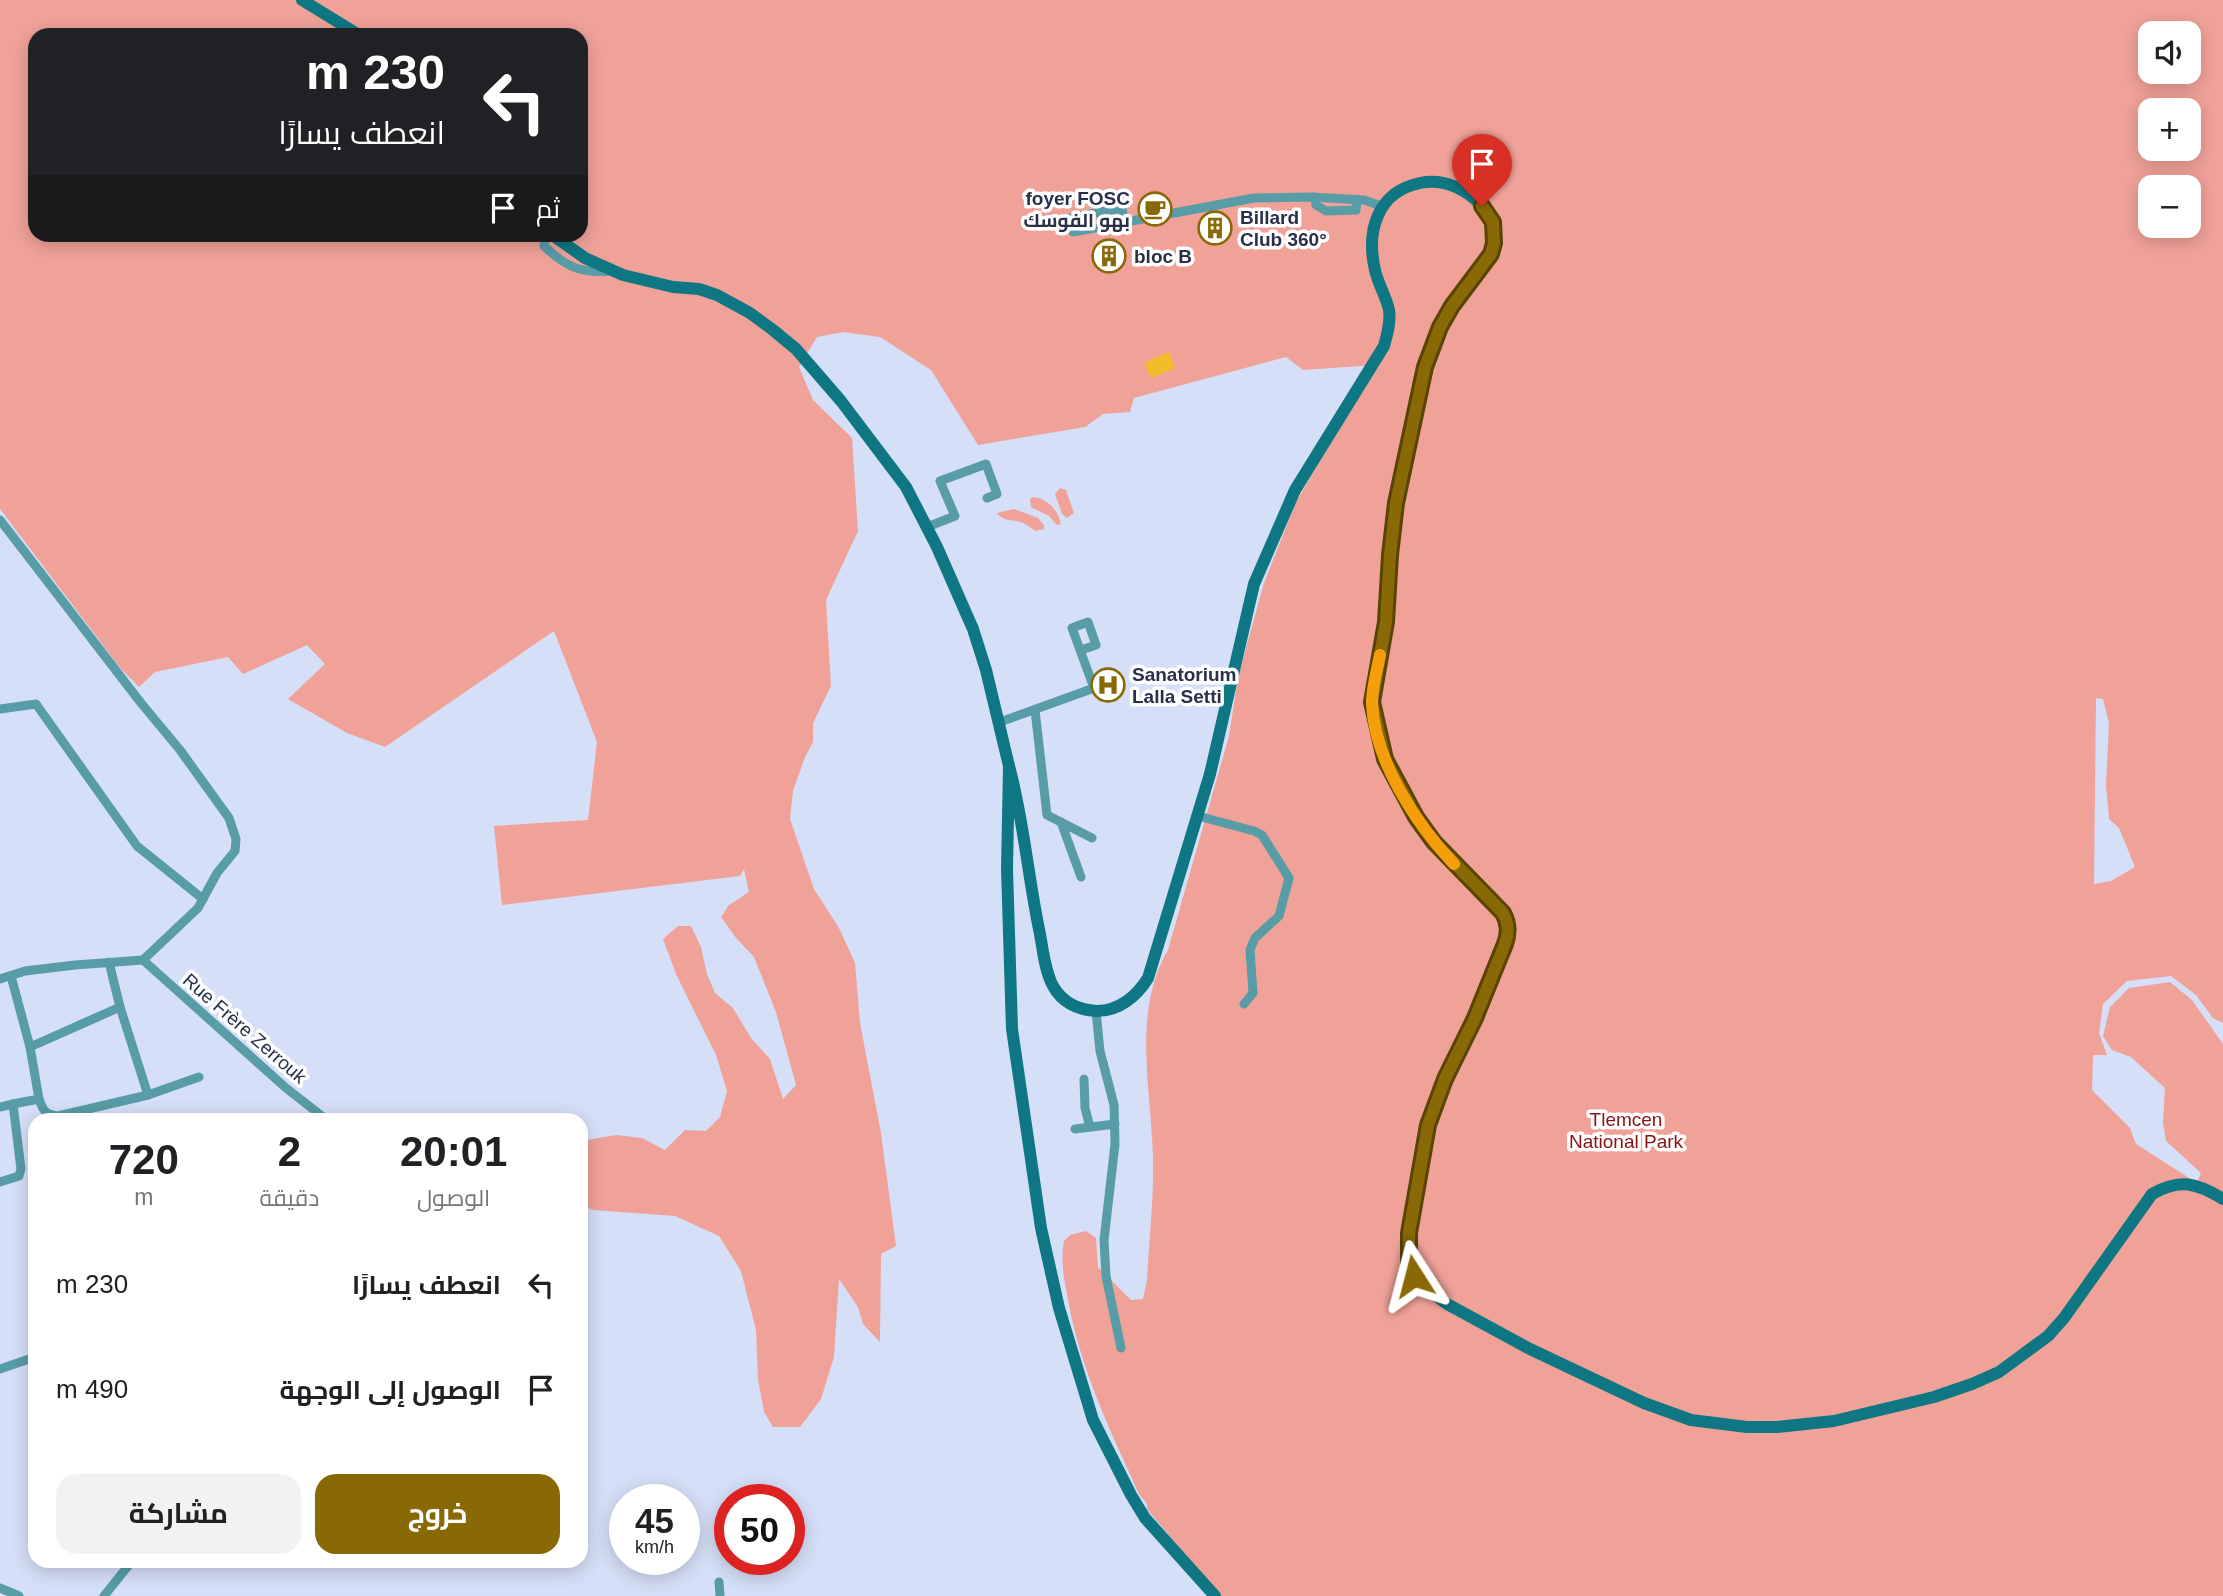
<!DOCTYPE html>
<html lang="ar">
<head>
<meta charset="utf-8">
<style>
	body { margin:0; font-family:Arial,Cairo,sans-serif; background:#f2f2f2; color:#202124; direction:rtl; height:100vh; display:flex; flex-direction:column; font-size:26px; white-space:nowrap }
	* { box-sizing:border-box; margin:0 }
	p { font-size:23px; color:#757577 }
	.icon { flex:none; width:38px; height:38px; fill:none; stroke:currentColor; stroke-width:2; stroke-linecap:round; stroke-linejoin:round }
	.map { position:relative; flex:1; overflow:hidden; direction:ltr }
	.side { position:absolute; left:28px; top:1113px; width:560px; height:455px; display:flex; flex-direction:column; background:#fff; border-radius:21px; box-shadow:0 4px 18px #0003; direction:rtl }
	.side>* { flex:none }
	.hud { position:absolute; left:28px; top:28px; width:560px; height:214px; border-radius:21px; box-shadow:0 4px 18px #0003; direction:rtl; background:#202124; color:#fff; overflow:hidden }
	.fabs { position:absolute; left:2138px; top:21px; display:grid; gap:14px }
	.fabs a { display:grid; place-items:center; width:63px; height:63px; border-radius:14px; background:#fff; box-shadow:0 4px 18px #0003; font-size:35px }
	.speed { position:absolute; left:609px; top:1484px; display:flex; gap:14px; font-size:35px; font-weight:700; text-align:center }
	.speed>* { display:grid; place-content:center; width:91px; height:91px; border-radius:50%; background:#fff; box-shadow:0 4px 18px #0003; line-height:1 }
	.speed small { font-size:18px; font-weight:400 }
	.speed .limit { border:10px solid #d22; background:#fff; color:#111 }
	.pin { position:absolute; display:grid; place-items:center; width:60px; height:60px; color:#fff; margin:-72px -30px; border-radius:50% 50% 50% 0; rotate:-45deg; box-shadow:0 0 7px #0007 }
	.pin .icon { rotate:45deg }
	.me { position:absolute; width:77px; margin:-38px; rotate:351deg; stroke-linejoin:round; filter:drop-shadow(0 0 5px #0008) }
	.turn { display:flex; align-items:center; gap:24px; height:147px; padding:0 28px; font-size:32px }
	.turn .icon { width:91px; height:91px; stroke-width:2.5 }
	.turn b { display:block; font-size:49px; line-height:60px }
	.then { display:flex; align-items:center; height:66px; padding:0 28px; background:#0003; gap:14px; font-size:26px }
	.eta { display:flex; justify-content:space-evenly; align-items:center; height:119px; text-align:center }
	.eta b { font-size:42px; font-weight:700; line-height:49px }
	.action { display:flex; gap:14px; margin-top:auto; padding:14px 28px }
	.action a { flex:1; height:80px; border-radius:21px; background:#896906; color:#fff; font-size:28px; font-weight:700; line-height:80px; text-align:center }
	.action a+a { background:#f2f2f2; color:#202124 }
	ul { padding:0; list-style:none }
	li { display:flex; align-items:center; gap:21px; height:105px; padding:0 28px }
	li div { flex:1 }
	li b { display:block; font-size:26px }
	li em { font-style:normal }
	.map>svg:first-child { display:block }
</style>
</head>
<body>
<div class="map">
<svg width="2223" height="1596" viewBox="0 0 2223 1596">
	<rect width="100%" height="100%" fill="#d5dff7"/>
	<g fill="#f0a299" fill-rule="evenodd">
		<path d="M0,0H2223V1023L2213,1018L2196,995L2171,976L2127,981L2103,1004L2099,1033L2107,1055H2093L2092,1090L2130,1128L2136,1144L2197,1183L2201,1173L2166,1141L2163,1123L2165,1088L2131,1057L2112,1050L2103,1036L2110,1007L2129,988L2170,982L2192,1000L2223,1044V1596H1220L1147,1509V1504L1139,1494C1111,1432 1082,1373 1069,1305C1065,1284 1060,1263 1064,1241L1070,1235L1086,1231L1096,1238L1098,1267L1131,1300L1143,1299L1147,1281C1149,1240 1154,1198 1153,1157C1151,1089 1132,1011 1168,950L1229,736L1238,677L1264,583L1296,502L1376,365L1303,370L1286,357L1134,398L1130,412L1103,414L1085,427L978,445L931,370L880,337L843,332L817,337L799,367L813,400L852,438L858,531L826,600L831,686L813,723V742L805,757L793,791L790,819L814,889L839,928L855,963L860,1023L881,1133L896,1246L881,1254L880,1342L863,1324L858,1307L839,1279L834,1357L821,1399L800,1427H773L764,1412L758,1379L756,1330L741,1271L719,1236L675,1216L593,1210L581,1205V1141L616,1135L642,1138L665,1150L685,1130L706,1131L720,1117L727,1091L716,1055L676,974L663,939L678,926H691L701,947L707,974L715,993L733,1008L751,1038L770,1059L783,1099L796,1085L776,1012L754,957L736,938L721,917L729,905L749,892L744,869L740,876L502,905L494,826L588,820L597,742L554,631L385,747L347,733L288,699L325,664L307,645L243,674L228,657L155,672L139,687L121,669L0,509ZM2151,33H2189V72H2151ZM35,35H581V234H35ZM2151,110H2189V149H2151ZM2151,187H2189V226H2151ZM2096,698L2103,699L2109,723L2106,785L2109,819L2119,828L2135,867L2111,881L2094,884Z"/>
		<polygon points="1060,488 1066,490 1074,513 1067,518 1062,514 1055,494"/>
		<path d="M1033,497C1048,499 1058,510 1061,524L1057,525L1049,516L1031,507L1030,499Z"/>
		<path d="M1014,509L1038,518L1044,525V529L1036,531C1030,528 1026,523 1020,522C1010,519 1004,522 997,513Z"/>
	</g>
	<polygon fill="#f1be29" points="1169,352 1175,368 1151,378 1144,363"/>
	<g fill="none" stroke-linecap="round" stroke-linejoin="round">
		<g stroke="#579ca6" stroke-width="9">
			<polyline points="1315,197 1316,205 1326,211 1356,210 1357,200"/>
			<polyline points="1124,222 1122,208 1070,218 1073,232 1254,198 1310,197 1364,200 1381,206"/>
			<path d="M546,234L544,246C565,266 580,274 610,271"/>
			<polyline points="0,520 141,703 180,750 229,818 236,839 235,851 217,873 198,908 143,960 75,965 25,971 0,979"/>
			<polyline points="927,527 955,516 940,481 986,464 997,494 987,498"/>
			<polyline points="0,709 36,704 137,846 203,899"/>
			<polyline points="1035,710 1047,815 1092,838"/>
			<polyline points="1000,722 1094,688 1072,628 1088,622 1096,645 1081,650"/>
			<polyline points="1198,816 1254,831 1262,835 1289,878 1279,916 1255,938 1250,950 1253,993 1244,1004"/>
			<polyline points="1061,822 1081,877"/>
			<polyline points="143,960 286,1088 327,1120"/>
			<polyline points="120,1007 148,1095 199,1077"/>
			<polyline points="1096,1011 1100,1051 1114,1105 1115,1144 1104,1240 1106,1276 1121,1348"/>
			<polyline points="30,1047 120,1007 109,962"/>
			<polyline points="1084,1079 1085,1108 1090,1127"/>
			<path d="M39,1099C43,1111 46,1115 58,1116L148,1095"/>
			<polyline points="0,1107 13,1104"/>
			<polyline points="1075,1129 1115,1124"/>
			<polyline points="0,1182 19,1176 21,1169 13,1104 39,1099 30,1047 11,976"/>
			<polyline points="0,1369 35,1357"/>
			<polyline points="719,1582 720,1596"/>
			<polyline points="0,1588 19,1596"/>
			<polyline points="104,1596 132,1561"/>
		</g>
		<g stroke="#0e7783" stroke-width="12">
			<polyline points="302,0 359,35"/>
			<polyline points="551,234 585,258 623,275 673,287 699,289 717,295 750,313 773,330 796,349 841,401 906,487 937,547 973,629 986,670 1009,766 1007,869 1012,1029 1041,1228 1059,1308 1093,1420 1131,1495 1145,1518 1215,1596"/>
			<path d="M1009,766C1024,821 1028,878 1040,934C1043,951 1045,971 1053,986C1062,1002 1078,1010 1097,1011C1119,1011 1137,996 1148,978L1210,774L1254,584L1295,490L1384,346C1387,335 1391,322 1389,310C1386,296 1378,284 1375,270C1366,231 1377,192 1420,183C1444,178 1466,189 1482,206C1516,241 1472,277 1452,306C1445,316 1439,327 1434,338C1423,364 1420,393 1414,420C1409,448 1401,475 1396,503C1390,538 1391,573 1388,608C1385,640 1372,671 1372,702C1372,714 1376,727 1379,739C1399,812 1451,861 1503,913L1508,929L1505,944L1475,1018L1445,1078L1428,1125L1409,1233L1410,1266L1420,1284L1447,1304L1530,1349L1644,1403L1691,1420L1747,1427H1777L1834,1421L1934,1397L1972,1384L1999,1372L2048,1336L2064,1318L2152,1194C2180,1178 2197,1183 2223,1199"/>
		</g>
	</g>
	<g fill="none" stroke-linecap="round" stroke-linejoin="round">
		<defs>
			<path id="route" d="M1414,1276L1409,1266V1233L1428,1125L1445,1079L1475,1018L1505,944C1509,933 1509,924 1503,913L1434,842L1416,817L1385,759L1372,702L1386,622L1390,555L1396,503L1425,367L1440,327L1452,306L1491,254L1494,243L1493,222L1482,206"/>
		</defs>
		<use href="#route" stroke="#594404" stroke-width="18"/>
		<use href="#route" stroke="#896906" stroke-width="12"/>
		<path stroke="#f59e0b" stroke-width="12" d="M1380,655C1377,670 1372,688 1372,703C1374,760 1416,824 1454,864"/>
	</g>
	<defs>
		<symbol id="cafe-ring" viewBox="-11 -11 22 22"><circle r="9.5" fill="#fff" stroke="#896906" stroke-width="1.5"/><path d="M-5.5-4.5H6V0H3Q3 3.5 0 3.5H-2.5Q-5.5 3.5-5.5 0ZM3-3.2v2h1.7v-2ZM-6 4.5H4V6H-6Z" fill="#896906"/></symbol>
		<symbol id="building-ring" viewBox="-11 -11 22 22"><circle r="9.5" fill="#fff" stroke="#896906" stroke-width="1.5"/><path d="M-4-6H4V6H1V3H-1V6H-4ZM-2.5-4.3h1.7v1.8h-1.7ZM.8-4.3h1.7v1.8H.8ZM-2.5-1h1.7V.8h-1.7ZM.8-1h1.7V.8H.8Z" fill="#896906"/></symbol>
		<symbol id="hospital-ring" viewBox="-11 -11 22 22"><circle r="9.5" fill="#fff" stroke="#896906" stroke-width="1.5"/><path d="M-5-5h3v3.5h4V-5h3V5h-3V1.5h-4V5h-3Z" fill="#896906"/></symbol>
	</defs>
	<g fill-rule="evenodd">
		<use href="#cafe-ring" x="1136" y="190" width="38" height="38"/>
		<use href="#building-ring" x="1196" y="209" width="38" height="38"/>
		<use href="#building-ring" x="1090" y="237" width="38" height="38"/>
		<use href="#hospital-ring" x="1089" y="666" width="38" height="38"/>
	</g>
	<g text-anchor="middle" stroke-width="7" stroke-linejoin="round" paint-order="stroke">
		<g font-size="19" font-weight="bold" fill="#283149" stroke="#fff" text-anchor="start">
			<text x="1130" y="205" text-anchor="end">foyer FOSC<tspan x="1130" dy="22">بهو الفوسك</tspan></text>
			<text x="1240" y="224">Billard<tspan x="1240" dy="22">Club 360°</tspan></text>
			<text x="1134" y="263">bloc B</text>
			<text x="1132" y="681">Sanatorium<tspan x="1132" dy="22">Lalla Setti</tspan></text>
		</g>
		<g font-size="19" fill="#283149" stroke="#fff">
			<text transform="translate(245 1028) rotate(41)" y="7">Rue Frère Zerrouk</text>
		</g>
		<g font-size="19" fill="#881213" stroke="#fff">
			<text x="1626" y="1126">Tlemcen<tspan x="1626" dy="22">National Park</tspan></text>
		</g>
	</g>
</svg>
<div class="fabs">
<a><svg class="icon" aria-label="sound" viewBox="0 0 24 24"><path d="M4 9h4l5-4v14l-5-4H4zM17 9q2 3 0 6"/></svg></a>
<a>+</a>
<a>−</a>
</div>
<div class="speed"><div>45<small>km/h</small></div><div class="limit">50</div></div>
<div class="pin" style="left:1482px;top:206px;background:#d93025"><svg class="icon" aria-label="arrive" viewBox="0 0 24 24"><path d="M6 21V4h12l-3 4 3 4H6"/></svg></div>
<svg class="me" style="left:1414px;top:1276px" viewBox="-20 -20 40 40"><path d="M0-17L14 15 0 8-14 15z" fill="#896906" stroke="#fff" stroke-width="4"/></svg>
<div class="hud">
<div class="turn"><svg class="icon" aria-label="left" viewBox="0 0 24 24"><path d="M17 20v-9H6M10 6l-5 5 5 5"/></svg><div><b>230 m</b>انعطف يسارًا</div></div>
<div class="then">ثم<svg class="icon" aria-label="arrive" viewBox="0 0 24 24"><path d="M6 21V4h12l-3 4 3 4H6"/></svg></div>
</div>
<section class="side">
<div class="eta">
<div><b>20:01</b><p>الوصول</p></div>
<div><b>2</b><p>دقيقة</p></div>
<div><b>720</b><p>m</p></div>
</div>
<ul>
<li><svg class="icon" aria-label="left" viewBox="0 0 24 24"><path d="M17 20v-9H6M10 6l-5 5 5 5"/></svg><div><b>انعطف يسارًا</b></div><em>230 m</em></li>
<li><svg class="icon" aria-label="arrive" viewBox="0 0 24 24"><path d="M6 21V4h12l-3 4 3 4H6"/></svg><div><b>الوصول إلى الوجهة</b></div><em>490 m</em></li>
</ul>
<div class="action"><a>خروج</a><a>مشاركة</a></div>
</section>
</div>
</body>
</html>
